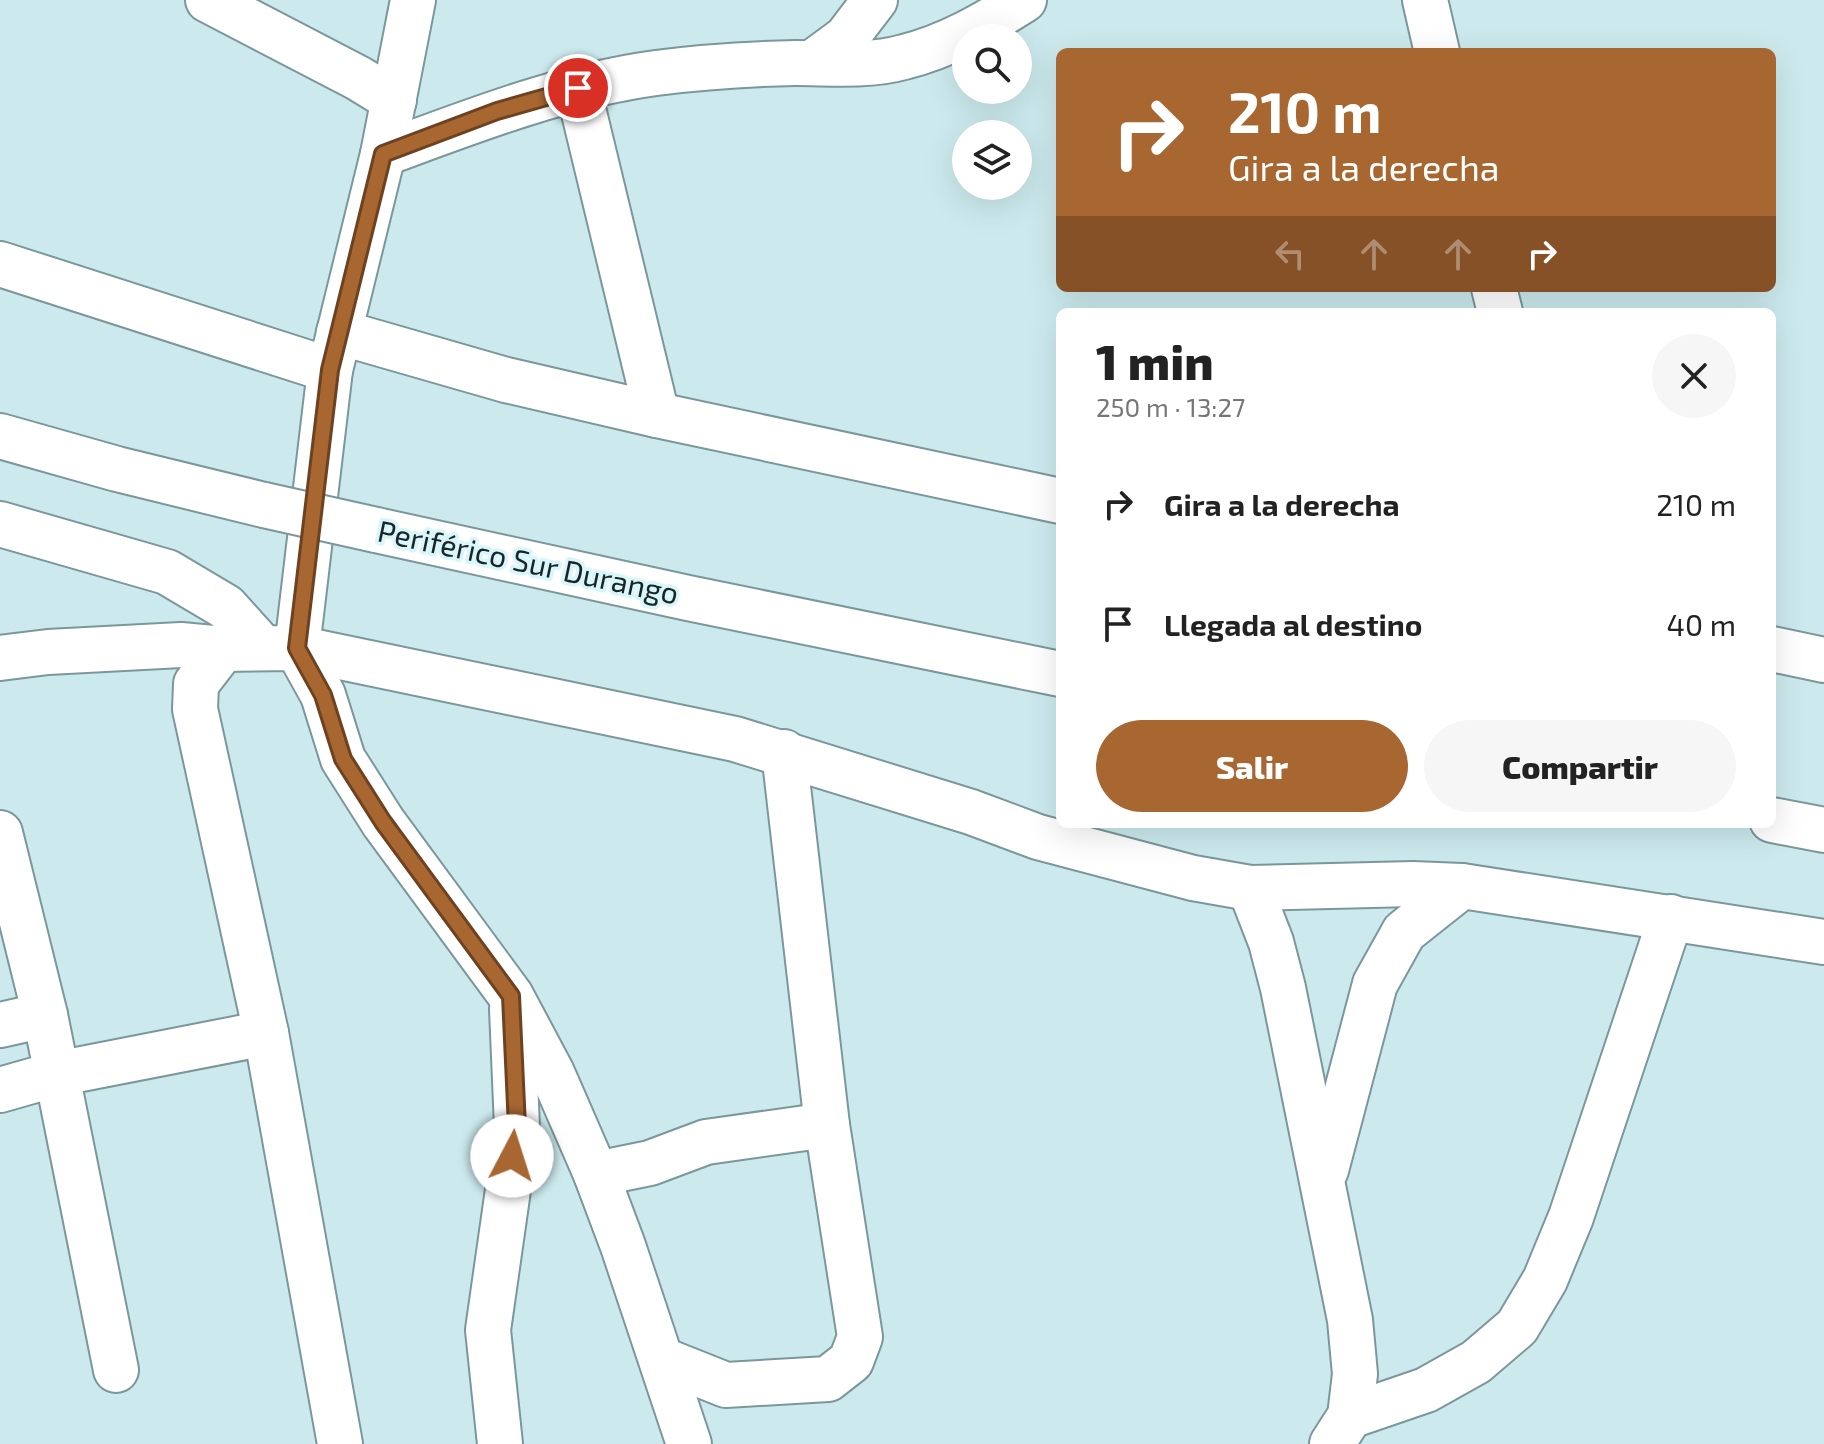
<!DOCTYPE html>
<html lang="es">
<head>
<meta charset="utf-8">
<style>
	body { margin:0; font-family:"Exo 2",sans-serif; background:#f6f6f6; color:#222; height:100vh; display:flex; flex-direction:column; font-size:30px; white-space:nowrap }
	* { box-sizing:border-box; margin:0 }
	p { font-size:26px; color:#767676 }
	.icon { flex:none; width:44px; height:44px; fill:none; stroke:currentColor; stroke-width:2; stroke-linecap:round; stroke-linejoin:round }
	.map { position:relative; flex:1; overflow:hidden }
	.panel { position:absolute; left:1056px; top:308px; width:720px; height:520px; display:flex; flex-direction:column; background:#fff; border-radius:12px; box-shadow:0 8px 32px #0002 }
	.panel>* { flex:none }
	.hud { position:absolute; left:1056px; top:48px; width:720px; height:244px; border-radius:12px; box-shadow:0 8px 32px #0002; background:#a86631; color:#fff; overflow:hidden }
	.fabs { position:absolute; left:952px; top:24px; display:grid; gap:16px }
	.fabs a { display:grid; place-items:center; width:80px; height:80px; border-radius:50%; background:#fff; box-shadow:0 8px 32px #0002; font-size:40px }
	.pin { position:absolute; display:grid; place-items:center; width:68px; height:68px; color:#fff; margin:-34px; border:4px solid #fff; border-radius:50%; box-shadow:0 2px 8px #0007 }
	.me { position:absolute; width:88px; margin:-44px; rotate:5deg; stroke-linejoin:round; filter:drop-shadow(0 0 6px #0008) }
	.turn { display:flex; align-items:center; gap:28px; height:168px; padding:0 40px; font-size:36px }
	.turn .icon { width:104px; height:104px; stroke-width:2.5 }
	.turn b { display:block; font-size:56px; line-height:68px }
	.lanes { display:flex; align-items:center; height:76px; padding:0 40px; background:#0003; justify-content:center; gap:40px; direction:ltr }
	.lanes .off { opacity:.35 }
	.round { display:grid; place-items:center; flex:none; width:84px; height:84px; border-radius:42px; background:#f6f6f6 }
	.head { display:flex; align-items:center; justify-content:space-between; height:136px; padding:0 40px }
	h1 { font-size:48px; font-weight:800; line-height:60px }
	.cta { display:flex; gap:16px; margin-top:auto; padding:16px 40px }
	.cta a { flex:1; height:92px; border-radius:48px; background:#a86631; color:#fff; font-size:32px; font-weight:800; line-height:92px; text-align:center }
	.cta a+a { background:#f6f6f6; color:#222 }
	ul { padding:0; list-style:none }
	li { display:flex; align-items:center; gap:24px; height:120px; padding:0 40px }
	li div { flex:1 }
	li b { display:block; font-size:30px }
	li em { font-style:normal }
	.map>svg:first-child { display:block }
</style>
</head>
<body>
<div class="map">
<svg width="1824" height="1444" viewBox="0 0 1824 1444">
	<rect width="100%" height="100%" fill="#cceaee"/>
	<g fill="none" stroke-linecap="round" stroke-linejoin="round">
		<defs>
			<g id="minor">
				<polyline points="208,0 358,78 394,100"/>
				<polyline points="413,0 383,154 330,370 297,648 323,695 343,759 383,822 511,996 552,1073 596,1174 623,1246 689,1444"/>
				<polyline points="1425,0 1437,52"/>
				<polyline points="812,63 846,38 875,0"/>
				<polyline points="578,88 657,415"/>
				<path d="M383,154C472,121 561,86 656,73C702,67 749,64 795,63C831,63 868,67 904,57C948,46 986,24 1024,0"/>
				<polyline points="0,264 330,370"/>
				<polyline points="1494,288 1500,312"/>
				<polyline points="339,332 506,380 657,415 1060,501"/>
				<polyline points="0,524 167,572 226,607 262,647"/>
				<polyline points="223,649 196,684 195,709 266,1033 340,1444"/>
				<polyline points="1772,649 1824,660"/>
				<polyline points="0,658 48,652 181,645 223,649 297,648 735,739 971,812 1038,837 1193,878 1250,888 1413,884 1462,886 1824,942"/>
				<polyline points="0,833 45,1015 116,1370"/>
				<polyline points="1250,888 1271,942 1283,988 1350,1320 1355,1374 1350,1416 1332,1444"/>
				<polyline points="0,1025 45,1015"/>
				<polyline points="0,1090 56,1074 266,1033"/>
				<polyline points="1326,1170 1375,984 1404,932 1462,886"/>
				<polyline points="596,1174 650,1163 706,1142 827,1125"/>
				<polyline points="663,1360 726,1385 828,1379 851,1361 860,1337 827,1125 784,752"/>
				<polyline points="1350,1416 1426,1390 1476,1362 1517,1327 1545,1280 1571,1217 1671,917"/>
				<polyline points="500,1444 488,1330 517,1127 512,1009"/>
			</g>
			<g id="highway">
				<polyline points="0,436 117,469 264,505"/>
				<polyline points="376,530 688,598 1060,674"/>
				<polyline points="1772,820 1824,830"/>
			</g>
		</defs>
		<use href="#minor" stroke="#7b979b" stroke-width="48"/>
		<use href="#highway" stroke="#7b979b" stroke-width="48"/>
		<use href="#minor" stroke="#fff" stroke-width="44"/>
		<use href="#highway" stroke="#fff" stroke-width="44"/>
		<defs>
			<polyline id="highway-bridge" points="264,505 376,530"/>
		</defs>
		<use href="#highway-bridge" stroke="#7b979b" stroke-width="48" stroke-linecap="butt"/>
		<use href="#highway-bridge" stroke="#fff" stroke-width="44"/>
	</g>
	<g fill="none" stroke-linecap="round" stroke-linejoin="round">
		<defs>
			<polyline id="route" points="512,1156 517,1127 511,996 383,822 343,759 323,695 297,648 330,370 383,154 497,111 578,88"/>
		</defs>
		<use href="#route" stroke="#6d4220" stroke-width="20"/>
		<use href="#route" stroke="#a86631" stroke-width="14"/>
	</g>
	<g text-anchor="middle" stroke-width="7" stroke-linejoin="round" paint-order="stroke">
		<g font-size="30" fill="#1a2527" stroke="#d9f7fb">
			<text transform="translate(528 563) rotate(12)" y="10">Periférico Sur Durango</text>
		</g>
	</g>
</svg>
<div class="fabs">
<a><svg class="icon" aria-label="search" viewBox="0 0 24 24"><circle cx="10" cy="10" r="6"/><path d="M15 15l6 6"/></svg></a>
<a><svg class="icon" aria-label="layers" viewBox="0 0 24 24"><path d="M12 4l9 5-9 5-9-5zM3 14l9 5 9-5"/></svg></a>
</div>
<div class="pin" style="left:578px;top:88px;background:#d93025"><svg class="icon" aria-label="arrive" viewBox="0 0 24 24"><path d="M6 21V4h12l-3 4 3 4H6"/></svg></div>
<svg class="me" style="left:512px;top:1156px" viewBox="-20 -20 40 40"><circle r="19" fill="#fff"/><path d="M0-13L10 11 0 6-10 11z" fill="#a86631"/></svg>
<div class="hud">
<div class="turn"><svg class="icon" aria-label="right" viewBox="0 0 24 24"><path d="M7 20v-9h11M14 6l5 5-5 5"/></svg><div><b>210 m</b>Gira a la derecha</div></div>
<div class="lanes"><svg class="icon off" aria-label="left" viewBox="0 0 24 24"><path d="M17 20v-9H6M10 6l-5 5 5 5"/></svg><svg class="icon off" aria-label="ahead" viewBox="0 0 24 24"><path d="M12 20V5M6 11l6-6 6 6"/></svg><svg class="icon off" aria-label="ahead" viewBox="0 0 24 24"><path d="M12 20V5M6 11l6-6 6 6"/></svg><svg class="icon" aria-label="right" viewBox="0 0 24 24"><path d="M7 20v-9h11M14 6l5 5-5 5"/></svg></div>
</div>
<section class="panel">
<div class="head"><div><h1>1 min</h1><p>250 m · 13:27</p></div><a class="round"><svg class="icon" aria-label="close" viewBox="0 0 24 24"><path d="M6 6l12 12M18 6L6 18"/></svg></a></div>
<ul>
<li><svg class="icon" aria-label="right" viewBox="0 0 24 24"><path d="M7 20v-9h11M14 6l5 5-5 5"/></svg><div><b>Gira a la derecha</b></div><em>210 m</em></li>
<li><svg class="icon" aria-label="arrive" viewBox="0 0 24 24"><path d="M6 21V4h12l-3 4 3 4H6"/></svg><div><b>Llegada al destino</b></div><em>40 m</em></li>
</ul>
<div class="cta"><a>Salir</a><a>Compartir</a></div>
</section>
</div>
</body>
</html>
